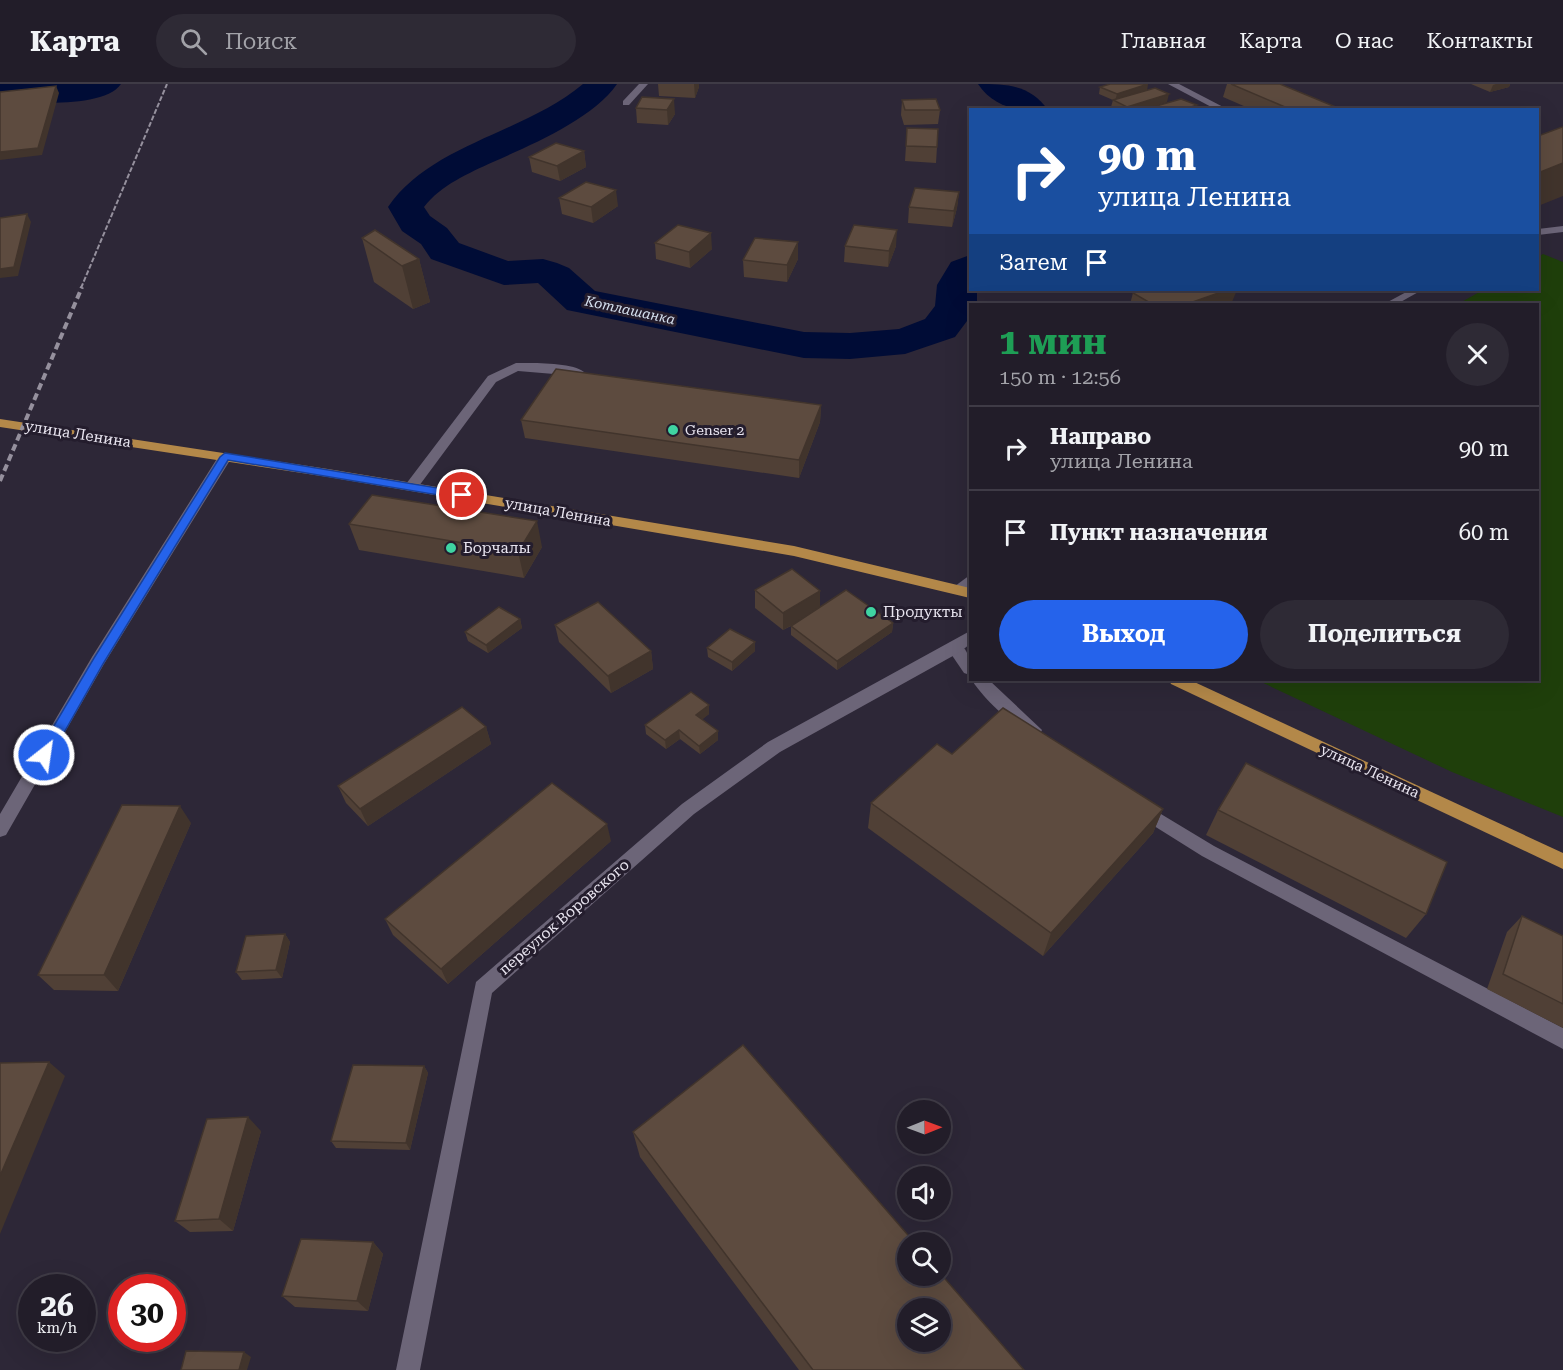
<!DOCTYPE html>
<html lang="ru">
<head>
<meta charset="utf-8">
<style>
	body { margin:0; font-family:"Roboto Serif",serif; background:#2e2a35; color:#f1f3f6; height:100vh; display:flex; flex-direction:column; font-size:22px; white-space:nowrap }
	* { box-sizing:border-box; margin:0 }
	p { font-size:20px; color:#a2a2a8 }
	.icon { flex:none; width:33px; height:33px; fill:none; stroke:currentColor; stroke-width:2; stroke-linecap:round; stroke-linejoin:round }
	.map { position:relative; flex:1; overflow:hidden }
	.side { position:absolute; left:969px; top:219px; width:570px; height:378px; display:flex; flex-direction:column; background:#221d29; border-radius:0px; box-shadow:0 6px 24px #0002,0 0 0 2px #3f3b46 }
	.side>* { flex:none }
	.guide { position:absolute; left:969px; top:24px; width:570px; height:183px; border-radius:0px; box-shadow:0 6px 24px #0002,0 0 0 2px #3f3b46; background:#1a4fa0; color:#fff; overflow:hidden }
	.needle { width:39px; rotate:89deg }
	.controls { position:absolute; left:897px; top:1016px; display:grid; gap:12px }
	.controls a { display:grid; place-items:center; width:54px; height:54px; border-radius:50%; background:#221d29; box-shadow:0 6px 24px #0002,0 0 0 2px #3f3b46; font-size:30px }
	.speed { position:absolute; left:18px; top:1190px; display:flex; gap:12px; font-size:30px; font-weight:700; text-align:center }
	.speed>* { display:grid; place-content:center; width:78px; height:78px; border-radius:50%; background:#221d29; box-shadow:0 6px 24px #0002,0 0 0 2px #3f3b46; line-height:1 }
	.speed small { font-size:15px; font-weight:400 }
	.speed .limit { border:9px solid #d22; background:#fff; color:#111 }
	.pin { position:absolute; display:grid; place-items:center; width:51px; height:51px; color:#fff; margin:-26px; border:3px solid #fff; border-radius:50%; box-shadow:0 2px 6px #0007 }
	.me { position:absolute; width:66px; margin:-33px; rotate:30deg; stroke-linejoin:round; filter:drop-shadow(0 0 4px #0008) }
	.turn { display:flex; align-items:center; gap:21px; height:126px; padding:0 30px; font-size:27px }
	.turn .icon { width:78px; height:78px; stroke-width:2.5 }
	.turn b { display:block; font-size:42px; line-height:51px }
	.then { display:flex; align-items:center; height:57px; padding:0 30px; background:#0003; gap:12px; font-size:22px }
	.round { display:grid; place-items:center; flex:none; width:63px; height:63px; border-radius:32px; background:#2e2a35 }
	.headline { display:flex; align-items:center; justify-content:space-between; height:102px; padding:0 30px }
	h1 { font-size:36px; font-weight:700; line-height:45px; color:#1e9e55 }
	.primary-button { display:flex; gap:12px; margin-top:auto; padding:12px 30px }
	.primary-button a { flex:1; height:69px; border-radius:36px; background:#2563eb; color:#fff; font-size:24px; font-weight:700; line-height:69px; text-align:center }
	.primary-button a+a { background:#2e2a35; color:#f1f3f6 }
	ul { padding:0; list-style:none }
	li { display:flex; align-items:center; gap:18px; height:84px; padding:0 30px; border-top:2px solid #3f3b46 }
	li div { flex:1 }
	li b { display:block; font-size:22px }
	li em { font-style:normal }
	header { display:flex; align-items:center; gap:36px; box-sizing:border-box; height:84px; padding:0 30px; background:#221d29; border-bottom:2px solid #3f3b46 }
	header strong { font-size:28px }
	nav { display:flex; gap:33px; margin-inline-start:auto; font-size:21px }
	.search { width:420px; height:54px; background:#2e2a35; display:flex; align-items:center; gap:15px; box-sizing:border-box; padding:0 21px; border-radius:33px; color:#a2a2a8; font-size:22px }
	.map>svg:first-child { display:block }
</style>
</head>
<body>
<header>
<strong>Карта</strong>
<div class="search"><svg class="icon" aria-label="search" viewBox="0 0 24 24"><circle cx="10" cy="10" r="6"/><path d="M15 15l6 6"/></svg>Поиск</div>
<nav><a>Главная</a><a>Карта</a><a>О нас</a><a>Контакты</a></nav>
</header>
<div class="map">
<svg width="1563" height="1286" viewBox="0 0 1563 1286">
	<rect width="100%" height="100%" fill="#2d2737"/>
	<polygon fill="#1f3f0b" points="1543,170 1563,178 1563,733 1452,688 1257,596 1538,596 1538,220 1458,220 1483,206 1538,206 1538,173"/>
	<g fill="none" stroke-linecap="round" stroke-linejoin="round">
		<g fill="#000c36" fill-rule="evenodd">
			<path d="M0,0H121C104,25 28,18 0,18Z"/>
			<path d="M583,0H617C593,35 531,61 493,78C469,89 441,101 424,123L430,132L447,144L459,159L508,177L543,175L557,179L569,184L595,207L804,248L850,249L899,245L925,235L935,222L937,201L951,178L970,171V206H977V220H970V233L955,253L905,270L850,275L804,274L567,226L538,199L504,201L431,175L421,160L402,147L388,123C431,60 525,49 583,0Z"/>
			<path d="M978,0C1005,0 1030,0 1048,26C1019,26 996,26 978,0Z"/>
		</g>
		<g fill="#6c6578" fill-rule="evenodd">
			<path d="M516,279C532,279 572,278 584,288L578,292L518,287L496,298L416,406H406V400L488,292Z"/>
			<path d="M955,559C970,563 970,578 970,591L964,589L947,564Z"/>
			<path d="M972,596H989L1042,646L1040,650C1024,656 980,611 972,596Z"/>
			<polygon points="1141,718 1214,762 1563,944 1563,965 1202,772 1135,730 1132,725 1135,720"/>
		</g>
		<g fill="#6c6578" fill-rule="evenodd">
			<polygon points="639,0 648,0 629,21 623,21 623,17"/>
			<polygon points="1168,0 1179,0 1229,26 1217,26"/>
			<polygon points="1563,142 1563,148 1538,151 1538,145"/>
			<polygon points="1410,206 1422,206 1397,220 1384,220"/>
			<polygon points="225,369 232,373 104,580 6,751 0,753 0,730 92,573 218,373"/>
			<polygon points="970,491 970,503 963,509 953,509 951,505"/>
			<polygon points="970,547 970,560 960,568 780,668 694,730 492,909 420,1286 396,1286 476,898 682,720 768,658"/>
		</g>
		<g fill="#b38849" fill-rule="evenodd">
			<polygon points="0,335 328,385 794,462 970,504 970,514 794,472 328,393 0,343"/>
			<polygon points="1169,596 1190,596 1563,769 1563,785 1171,600"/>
		</g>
		<polyline stroke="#95909d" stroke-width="2" stroke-dasharray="5 2" stroke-linecap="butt" points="81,204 167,0"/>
		<polyline stroke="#95909d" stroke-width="4" stroke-dasharray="7 4" stroke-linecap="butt" points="0,397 82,203"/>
	</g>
	<g fill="#504036">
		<polygon points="658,0 699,0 699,3 695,14 659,12"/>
		<polygon points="1227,0 1280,0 1343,26 1253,26 1223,13"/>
		<polygon points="1471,0 1510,0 1509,3 1490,8"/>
		<polygon points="1100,3 1147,6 1167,18 1141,26 1116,26 1111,23 1113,16 1099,10"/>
		<polygon points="642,13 675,30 668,41 637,39 636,24"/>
		<polygon points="902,16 940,26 938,40 904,41 901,31"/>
		<polygon points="907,44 937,63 936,79 905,77"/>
		<polygon points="584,67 586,83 560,97 532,88 529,73"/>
		<polygon points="959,108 957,124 952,143 908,139 909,123"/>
		<polygon points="559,114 618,122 593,139 562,130"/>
		<polygon points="362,154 419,175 430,218 413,225 374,198"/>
		<polygon points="655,159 712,165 690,184 656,175"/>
		<polygon points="845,162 896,162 888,183 844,178"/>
		<polygon points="798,175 787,198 744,193 743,176"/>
		<polygon points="1133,209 1232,218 1226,220 1130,220"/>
		<polygon points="821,321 820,338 799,394 525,354 521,336"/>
		<polygon points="349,440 542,463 524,494 359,466"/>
		<polygon points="755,506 820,523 893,539 892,548 837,586 791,551 791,542 783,546 755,524"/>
		<polygon points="520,535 522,544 488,569 468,557 465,548"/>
		<polygon points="555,541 651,567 653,585 611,609 559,558"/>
		<polygon points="707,564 755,567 732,587 708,573"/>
		<polygon points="709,621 709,630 702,635 718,647 718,656 700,670 680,655 666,665 646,650 645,641"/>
		<polygon points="486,643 491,660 368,742 346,719 338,702"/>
		<polygon points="871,719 1163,725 1153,749 1043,872 868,744"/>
		<polygon points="1218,726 1426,830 1406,854 1206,751"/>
		<polygon points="191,739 118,907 54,906 38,891"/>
		<polygon points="611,757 448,900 393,851 385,835"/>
		<polygon points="1522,832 1563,852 1563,944 1487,905 1507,848"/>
		<polygon points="285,850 290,858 282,894 242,896 236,888"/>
		<polygon points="424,982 428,989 410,1066 336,1064 331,1057"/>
		<polygon points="261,1047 233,1147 190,1148 175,1137"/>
		<polygon points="633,1048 1024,1286 799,1286 640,1073"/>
		<polygon points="373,1158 383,1170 368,1227 295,1223 282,1212"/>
	</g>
	<g fill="#41342c">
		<polygon points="694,0 699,0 699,3 695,14"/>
		<polygon points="1148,0 1147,8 1115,17 1117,10"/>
		<polygon points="1496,0 1510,0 1509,3 1490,8 1493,1"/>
		<polygon points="56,2 59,9 42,71 0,76 0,68"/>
		<polygon points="1169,10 1167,18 1141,26 1126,26 1127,23"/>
		<polygon points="674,15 675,30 668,41 667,26"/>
		<polygon points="1197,21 1196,26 1182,26"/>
		<polygon points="584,67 586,83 560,97 557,82"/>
		<polygon points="1563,79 1563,112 1538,122 1538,89"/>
		<polygon points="616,106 618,122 593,139 591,123"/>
		<polygon points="959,108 957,124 952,143 954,127"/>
		<polygon points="27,130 31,138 18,192 0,194 0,185"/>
		<polygon points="897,146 896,162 888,183 889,167"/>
		<polygon points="711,149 712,165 690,184 689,168"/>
		<polygon points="798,158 798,175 787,198 787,181"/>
		<polygon points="419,175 430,218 413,225 402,182"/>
		<polygon points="1227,206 1237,206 1232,218 1226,220 1187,220"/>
		<polygon points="821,321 820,338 799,394 799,376"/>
		<polygon points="537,437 542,463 524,494 518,468"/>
		<polygon points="820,507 820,525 783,546 783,529"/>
		<polygon points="520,535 522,544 488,569 486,561"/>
		<polygon points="893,539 892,548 837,586 837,577"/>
		<polygon points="755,558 755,567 732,587 732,578"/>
		<polygon points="651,567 653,585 611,609 608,592"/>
		<polygon points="709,621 709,630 697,640 696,631"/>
		<polygon points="486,643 491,660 368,742 360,725"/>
		<polygon points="679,646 680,655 666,665 665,656"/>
		<polygon points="718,647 718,656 700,670 699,662"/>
		<polygon points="180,722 191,739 118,907 104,891"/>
		<polygon points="1163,725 1153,749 1043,872 1051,849"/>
		<polygon points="607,740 611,757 448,900 441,885"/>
		<polygon points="285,850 290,858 282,894 276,886"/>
		<polygon points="49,978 65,992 0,1150 0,1092"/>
		<polygon points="424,982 428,989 410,1066 406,1059"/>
		<polygon points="248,1033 261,1047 233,1147 219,1135"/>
		<polygon points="373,1158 383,1170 368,1227 357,1217"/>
		<polygon points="244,1268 251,1273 247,1286 239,1286"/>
	</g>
	<g fill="#5d4b3f" stroke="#41342c" stroke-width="1.5" fill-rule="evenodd">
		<polygon points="1110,0 1148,0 1117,10 1100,3"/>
		<polygon points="1231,0 1280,0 1343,26 1292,26"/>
		<polygon points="56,2 38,64 0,68 0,8"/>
		<polygon points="1155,4 1169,10 1127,23 1113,16"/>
		<polygon points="642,13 674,15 667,26 636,24"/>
		<polygon points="936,15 940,26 905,26 902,16"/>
		<polygon points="1181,15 1197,21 1182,26 1142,26"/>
		<polygon points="1562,43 1563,44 1563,79 1538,89 1538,52"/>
		<polygon points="907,44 938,45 937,63 906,62"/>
		<polygon points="556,59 584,67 557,82 529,73"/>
		<polygon points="586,98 616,106 591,123 559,114"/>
		<polygon points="915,104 959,108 954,127 909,123"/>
		<polygon points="27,130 14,183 0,185 0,134"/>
		<polygon points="678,141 711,149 689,168 655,159"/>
		<polygon points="854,141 897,146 889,167 845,162"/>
		<polygon points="375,146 419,175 402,182 362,154"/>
		<polygon points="755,154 798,158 787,181 743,176"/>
		<polygon points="1143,206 1227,206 1187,220 1152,220 1133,209"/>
		<polygon points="556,285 821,321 799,376 521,336"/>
		<polygon points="372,411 537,437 518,468 349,440"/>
		<polygon points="792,485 820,507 783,529 755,506"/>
		<polygon points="846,506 893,539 837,577 791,542"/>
		<polygon points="598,518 651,567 608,592 555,541"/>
		<polygon points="499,523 520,535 486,561 465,548"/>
		<polygon points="730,545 755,558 732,578 707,564"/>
		<polygon points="691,608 709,621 696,631 718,647 699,662 679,646 665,656 645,641"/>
		<polygon points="462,623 486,643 360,725 338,702"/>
		<polygon points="1003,624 1163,725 1051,849 871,719 937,660 952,670"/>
		<polygon points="1246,679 1447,778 1426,830 1218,726"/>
		<polygon points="552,699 607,740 441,885 385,835"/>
		<polygon points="122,721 180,722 104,891 38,891"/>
		<polygon points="1522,832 1563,852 1563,920 1503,890"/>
		<polygon points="285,850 276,886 236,888 246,852"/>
		<path d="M743,961L914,1158H908V1191H940V1189L1024,1286H813L633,1048ZM908,1224H940V1257H908Z"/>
		<polygon points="49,978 0,1092 0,979"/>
		<polygon points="353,981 424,982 406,1059 331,1057"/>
		<polygon points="248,1033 219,1135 175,1137 207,1035"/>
		<polygon points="301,1155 373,1158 357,1217 282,1212"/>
		<polygon points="186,1267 244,1268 239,1286 181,1286"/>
	</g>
	<polygon fill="#2563eb" stroke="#184099" stroke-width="1.5" points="225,369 462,408 468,411 462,415 228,376 103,580 49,675 39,675 39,667 94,574 220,373"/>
	<g fill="#3fd4a2" stroke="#241d2d" stroke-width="2">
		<circle cx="673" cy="346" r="6"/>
		<circle cx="451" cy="464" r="6"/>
		<circle cx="871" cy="528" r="6"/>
	</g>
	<g text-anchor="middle" stroke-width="6" stroke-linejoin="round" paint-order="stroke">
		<g font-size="14" font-style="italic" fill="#d6e1f0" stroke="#241d2d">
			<text transform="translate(630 226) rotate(12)" y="5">Котлашанка</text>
		</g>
		<g font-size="14" fill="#e8e4ef" stroke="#241d2d" text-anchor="start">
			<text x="685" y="351">Genser 2</text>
		</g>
		<g font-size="15" fill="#e8e4ef" stroke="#241d2d">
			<text transform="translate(78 350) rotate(9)" y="5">улица Ленина</text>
			<text transform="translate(558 428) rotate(10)" y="5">улица Ленина</text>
			<text transform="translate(1370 687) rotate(25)" y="5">улица Ленина</text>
			<text transform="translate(564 833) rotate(-41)" y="5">переулок Воровского</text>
		</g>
		<g font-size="15" fill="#e8e4ef" stroke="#241d2d" text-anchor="start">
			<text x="463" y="469">Борчалы</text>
			<text x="883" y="533">Продукты</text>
		</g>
	</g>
</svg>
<div class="controls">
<a><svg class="needle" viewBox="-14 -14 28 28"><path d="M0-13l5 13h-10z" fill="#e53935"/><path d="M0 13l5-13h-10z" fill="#a2a2a8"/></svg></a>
<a><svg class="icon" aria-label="sound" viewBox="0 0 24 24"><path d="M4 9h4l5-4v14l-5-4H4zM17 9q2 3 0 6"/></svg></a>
<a><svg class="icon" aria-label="search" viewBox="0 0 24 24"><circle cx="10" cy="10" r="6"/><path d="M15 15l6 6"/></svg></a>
<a><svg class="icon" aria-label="layers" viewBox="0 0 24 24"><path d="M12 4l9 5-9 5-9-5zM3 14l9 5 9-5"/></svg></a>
</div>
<div class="speed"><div>26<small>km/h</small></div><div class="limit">30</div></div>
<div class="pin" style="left:462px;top:411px;background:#d93025"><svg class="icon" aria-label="arrive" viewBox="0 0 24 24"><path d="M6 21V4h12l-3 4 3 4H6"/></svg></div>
<svg class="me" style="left:44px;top:671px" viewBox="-20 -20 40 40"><circle r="17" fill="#2563eb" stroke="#fff" stroke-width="3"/><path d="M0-11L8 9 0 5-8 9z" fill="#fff"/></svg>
<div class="guide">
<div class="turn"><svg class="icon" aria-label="right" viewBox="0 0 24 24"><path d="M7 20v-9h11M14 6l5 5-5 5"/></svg><div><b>90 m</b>улица Ленина</div></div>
<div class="then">Затем<svg class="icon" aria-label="arrive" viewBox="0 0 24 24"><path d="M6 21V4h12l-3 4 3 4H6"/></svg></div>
</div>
<section class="side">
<div class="headline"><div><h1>1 мин</h1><p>150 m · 12:56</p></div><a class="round"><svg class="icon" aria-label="close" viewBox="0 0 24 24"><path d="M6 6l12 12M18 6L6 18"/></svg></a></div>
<ul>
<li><svg class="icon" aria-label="right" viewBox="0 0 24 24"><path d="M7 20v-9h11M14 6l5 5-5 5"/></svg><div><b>Направо</b><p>улица Ленина</p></div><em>90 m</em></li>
<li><svg class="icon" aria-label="arrive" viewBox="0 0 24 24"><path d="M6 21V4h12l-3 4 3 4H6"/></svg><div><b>Пункт назначения</b></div><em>60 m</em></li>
</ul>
<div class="primary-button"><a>Выход</a><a>Поделиться</a></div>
</section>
</div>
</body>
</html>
